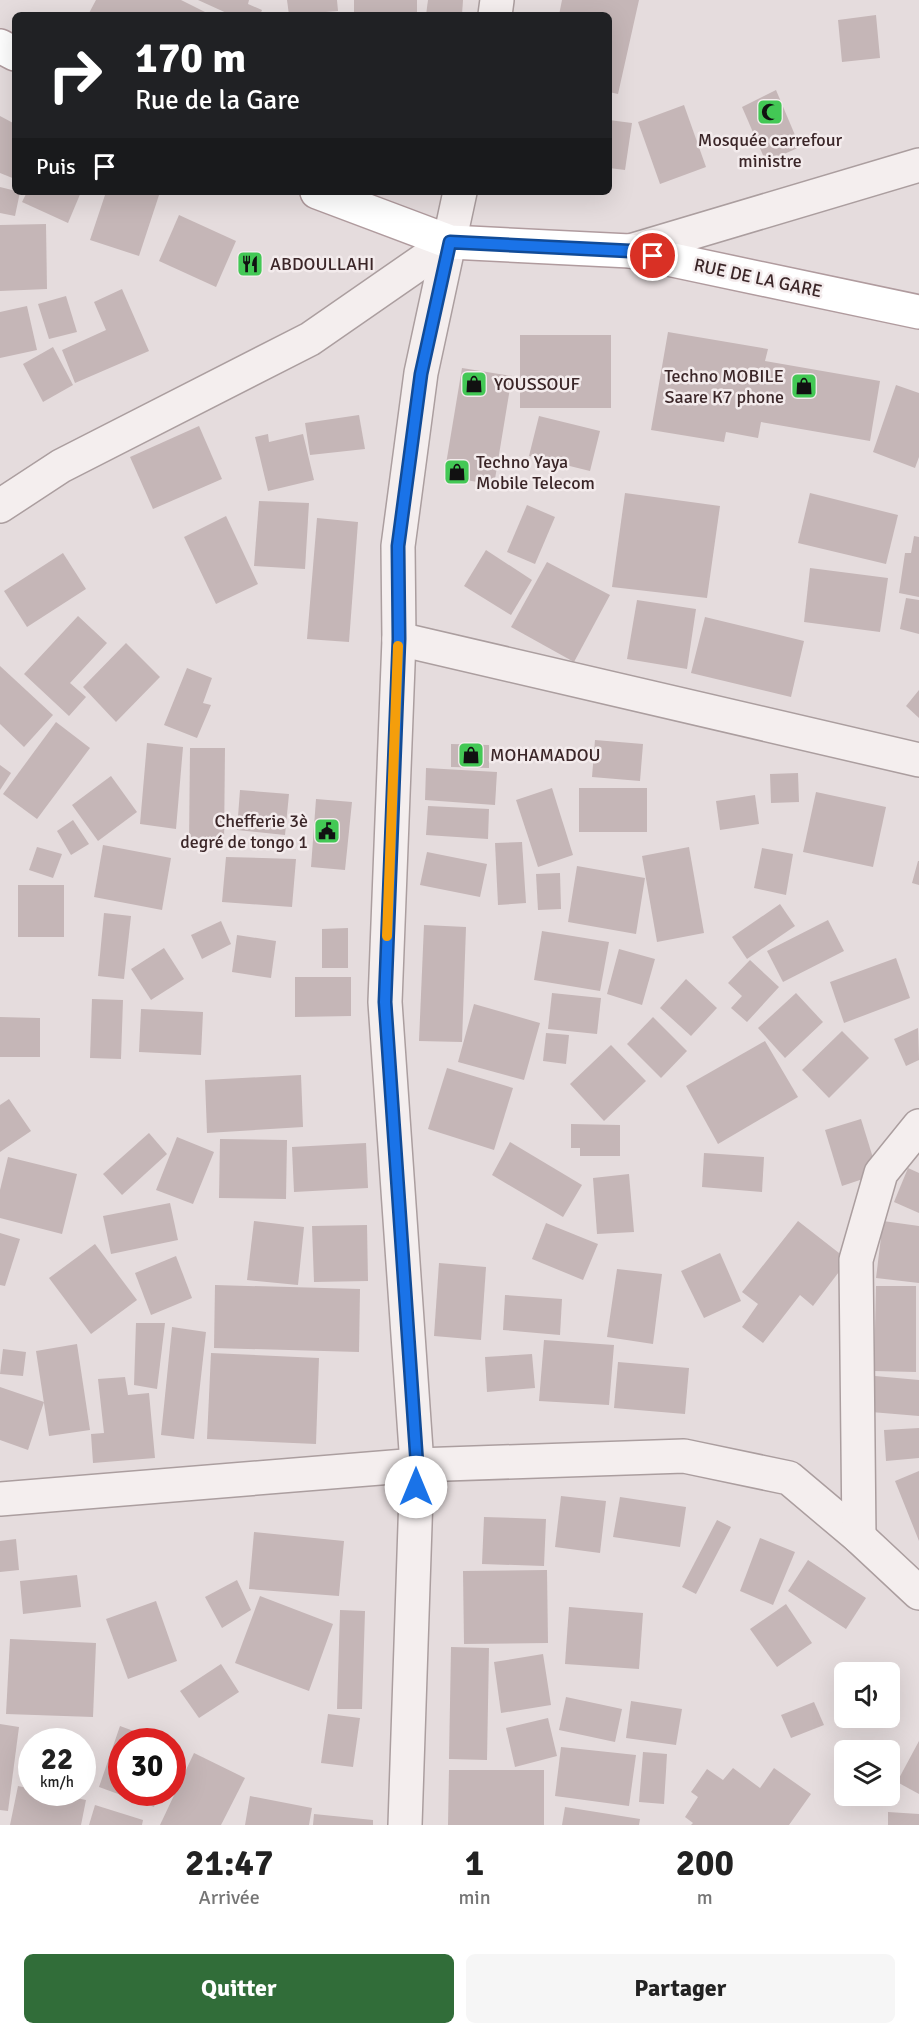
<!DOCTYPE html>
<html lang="fr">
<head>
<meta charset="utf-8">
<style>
	body { margin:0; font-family:Signika,sans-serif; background:#f6f6f6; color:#222; height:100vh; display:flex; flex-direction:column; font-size:22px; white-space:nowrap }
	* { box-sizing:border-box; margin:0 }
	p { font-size:20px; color:#767676 }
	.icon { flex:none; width:33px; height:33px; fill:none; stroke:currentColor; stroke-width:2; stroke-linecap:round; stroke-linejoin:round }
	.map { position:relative; height:1825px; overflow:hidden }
	.side { display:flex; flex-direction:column; background:#fff; flex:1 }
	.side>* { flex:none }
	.banner { position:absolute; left:12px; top:12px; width:600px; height:183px; border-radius:9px; box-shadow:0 6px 24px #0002; background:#202124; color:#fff; overflow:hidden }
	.fabs { position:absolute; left:834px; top:1662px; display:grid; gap:12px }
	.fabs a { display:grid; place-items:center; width:66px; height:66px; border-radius:9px; background:#fff; box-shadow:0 6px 24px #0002; font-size:30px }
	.speed { position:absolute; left:18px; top:1728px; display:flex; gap:12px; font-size:30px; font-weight:700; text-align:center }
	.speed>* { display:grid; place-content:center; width:78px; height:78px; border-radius:50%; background:#fff; box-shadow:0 6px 24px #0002; line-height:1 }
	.speed small { font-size:15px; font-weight:400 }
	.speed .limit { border:9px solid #d22; background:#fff; color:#111 }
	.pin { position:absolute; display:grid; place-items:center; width:51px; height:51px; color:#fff; margin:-26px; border:3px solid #fff; border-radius:50%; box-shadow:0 2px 6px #0007 }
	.me { position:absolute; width:66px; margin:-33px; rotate:0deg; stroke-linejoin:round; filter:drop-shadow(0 0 4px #0008) }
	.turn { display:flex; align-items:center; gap:21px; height:126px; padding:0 24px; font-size:27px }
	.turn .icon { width:78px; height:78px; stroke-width:2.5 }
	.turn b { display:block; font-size:42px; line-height:51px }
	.then { display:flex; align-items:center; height:57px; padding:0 24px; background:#0003; gap:12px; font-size:22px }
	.eta { display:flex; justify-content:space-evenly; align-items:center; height:102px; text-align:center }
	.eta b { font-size:36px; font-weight:700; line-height:42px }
	.button { display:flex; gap:12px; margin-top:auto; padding:12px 24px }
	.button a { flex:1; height:69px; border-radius:9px; background:#316d39; color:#fff; font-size:24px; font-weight:700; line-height:69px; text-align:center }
	.button a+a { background:#f6f6f6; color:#222 }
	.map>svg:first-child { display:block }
</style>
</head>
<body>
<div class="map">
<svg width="919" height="1825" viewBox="0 0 919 1825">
	<rect width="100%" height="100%" fill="#e5dcdd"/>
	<g fill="#c5b6b7">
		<polygon points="96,0 181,0 211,15 88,15"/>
		<polygon points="198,0 249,0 248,4 262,10 260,15 231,15"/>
		<polygon points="287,0 337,0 338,11 289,15"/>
		<rect x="354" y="0" width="63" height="15"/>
		<polygon points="428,0 463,0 462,15 426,15"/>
		<polygon points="562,0 639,0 618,94 609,92 609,15 559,15"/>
		<polygon points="876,15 880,58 842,62 838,20"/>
		<polygon points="776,90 800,147 766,162 742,107"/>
		<polygon points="684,105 706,167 660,184 638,122"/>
		<polygon points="0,116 15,124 15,179 0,173"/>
		<polygon points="609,120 632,123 625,170 609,168"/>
		<polygon points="0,187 20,192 15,216 0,213"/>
		<polygon points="27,192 81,192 68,223 22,202"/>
		<polygon points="106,192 160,192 139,256 90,240"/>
		<polygon points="179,215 236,241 216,287 159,261"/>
		<polygon points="46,224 47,289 0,291 0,225"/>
		<polygon points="122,289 149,351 75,383 62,350 106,330 94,302"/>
		<polygon points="66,296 77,332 49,339 38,304"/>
		<polygon points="27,306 37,350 0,358 0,312"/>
		<polygon points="668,332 768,349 765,361 880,381 870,441 761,422 758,438 726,432 724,442 651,430"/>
		<rect x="520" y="335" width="91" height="73"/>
		<polygon points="53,347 73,385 43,402 23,364"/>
		<polygon points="462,368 512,376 494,485 444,476"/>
		<polygon points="896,385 919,393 919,457 915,468 873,452"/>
		<polygon points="359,415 365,449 310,455 305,423"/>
		<polygon points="539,416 600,431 590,471 529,456"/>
		<polygon points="199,426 222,479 153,509 130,457"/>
		<polygon points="268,434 269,442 303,434 314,480 268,491 255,437"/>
		<polygon points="625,493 720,506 707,598 612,587"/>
		<polygon points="810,493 898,515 886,564 798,543"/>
		<polygon points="259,501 309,503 305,569 254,566"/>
		<polygon points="527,505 555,517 535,564 507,552"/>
		<polygon points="226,516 258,584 216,604 184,537"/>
		<polygon points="317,518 358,522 349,642 307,639"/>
		<polygon points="914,536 919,537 919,597 899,593 905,553 911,553"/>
		<polygon points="486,550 532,580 511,615 464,586"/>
		<polygon points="63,553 86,589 27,627 4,591"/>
		<polygon points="547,562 610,595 574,662 511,627"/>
		<polygon points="810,568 888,578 880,632 804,622"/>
		<polygon points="906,598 919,600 919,634 900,629"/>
		<polygon points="637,600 696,609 687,669 627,659"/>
		<polygon points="78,616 107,643 70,683 86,697 69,716 24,674"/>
		<polygon points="705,617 804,641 791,697 691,673"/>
		<polygon points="126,643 160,677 116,722 83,687"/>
		<polygon points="0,666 53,715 24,747 0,724"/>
		<polygon points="187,668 212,678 203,703 211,705 197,738 164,725"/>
		<polygon points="919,690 919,718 906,706"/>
		<polygon points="56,722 90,748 37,819 3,794"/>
		<polygon points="595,740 643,744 640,781 592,777"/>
		<polygon points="147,743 183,747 176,829 140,824"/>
		<polygon points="451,744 489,745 489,768 451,767"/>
		<polygon points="190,748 225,748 224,846 189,846"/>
		<polygon points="0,765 11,773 0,790"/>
		<polygon points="426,768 497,772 495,805 425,800"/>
		<polygon points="798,773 799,802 771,803 770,774"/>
		<polygon points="111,776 137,812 98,841 72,805"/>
		<polygon points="552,788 573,855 538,867 516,800"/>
		<rect x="579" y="788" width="68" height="44"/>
		<polygon points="240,790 289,794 285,835 237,830"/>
		<polygon points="816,792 886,807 873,867 803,852"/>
		<polygon points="755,795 759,824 720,830 716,801"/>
		<polygon points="316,799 352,802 345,870 311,867"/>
		<polygon points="428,806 489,809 488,839 426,835"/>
		<polygon points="73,820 89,844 71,855 57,831"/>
		<polygon points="522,842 526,903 498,905 495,843"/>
		<polygon points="103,845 171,858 162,910 94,897"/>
		<polygon points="37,847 62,854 53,878 29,870"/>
		<polygon points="689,847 704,933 657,942 642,856"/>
		<polygon points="762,848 793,854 786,895 754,888"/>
		<polygon points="427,852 487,864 480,897 420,885"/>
		<polygon points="226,857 296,859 292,907 222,902"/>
		<polygon points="918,861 919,861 919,885 912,883"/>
		<polygon points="577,866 645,878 636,934 568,922"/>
		<polygon points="560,873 561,909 538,910 536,874"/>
		<rect x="18" y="885" width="46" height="52"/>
		<polygon points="780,904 795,926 747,959 732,937"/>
		<polygon points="104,913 131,916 124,979 98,976"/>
		<polygon points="828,920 844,951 783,982 767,951"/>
		<polygon points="221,921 231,944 202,959 191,935"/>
		<polygon points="424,925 466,927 462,1042 419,1041"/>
		<polygon points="348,928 348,968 322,968 322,929"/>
		<polygon points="542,931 609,942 600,991 534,980"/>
		<polygon points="237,935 276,941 271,978 232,972"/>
		<polygon points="164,948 184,979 151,1000 131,969"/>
		<polygon points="619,949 655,959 642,1005 607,994"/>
		<polygon points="896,958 910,998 844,1023 830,982"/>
		<polygon points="750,960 779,987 747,1022 731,1008 742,996 728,983"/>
		<polygon points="295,977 351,977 351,1016 295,1017"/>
		<polygon points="686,979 717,1008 691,1036 660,1008"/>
		<polygon points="552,993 601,998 597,1034 548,1029"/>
		<polygon points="796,993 823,1022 785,1058 758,1028"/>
		<polygon points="92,999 123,1000 121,1059 90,1058"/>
		<polygon points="474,1004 540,1023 524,1080 458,1062"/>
		<polygon points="141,1009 203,1012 201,1055 139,1052"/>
		<polygon points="0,1017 40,1018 40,1057 0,1057"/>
		<polygon points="653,1017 687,1051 661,1078 627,1044"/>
		<polygon points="918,1028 919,1060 906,1066 894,1039"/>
		<polygon points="842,1031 869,1058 829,1098 802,1070"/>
		<polygon points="546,1033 569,1035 566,1064 543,1061"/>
		<polygon points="765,1041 798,1097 718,1144 686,1086"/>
		<polygon points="611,1045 646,1081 604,1121 570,1084"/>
		<polygon points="447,1068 513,1088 494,1150 428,1129"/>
		<polygon points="301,1075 303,1127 207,1133 205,1080"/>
		<polygon points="9,1099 31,1131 0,1152 0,1105"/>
		<polygon points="861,1119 878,1174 842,1186 825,1130"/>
		<polygon points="571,1124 620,1125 620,1156 580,1156 580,1148 571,1148"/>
		<polygon points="149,1133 167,1154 122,1195 103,1174"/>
		<polygon points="177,1137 214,1152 193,1204 156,1190"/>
		<polygon points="220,1139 287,1140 286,1199 219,1198"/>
		<polygon points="510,1142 582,1185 563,1217 492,1175"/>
		<polygon points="366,1143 368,1188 294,1192 292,1147"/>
		<polygon points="704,1153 764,1157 762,1192 702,1187"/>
		<polygon points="8,1157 77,1174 62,1234 0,1218 0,1190"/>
		<polygon points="908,1168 919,1173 919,1213 894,1202"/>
		<polygon points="629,1174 634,1232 597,1234 593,1178"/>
		<polygon points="170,1203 178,1240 111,1254 103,1216"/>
		<polygon points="254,1221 304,1227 298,1285 247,1280"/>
		<polygon points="798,1221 848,1260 813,1306 800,1295 763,1343 742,1327 758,1304 742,1292"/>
		<polygon points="883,1221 919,1226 919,1283 876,1278"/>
		<polygon points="546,1223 598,1244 583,1280 532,1259"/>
		<polygon points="367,1225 368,1281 314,1282 312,1226"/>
		<polygon points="0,1233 20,1239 5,1286 0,1285"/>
		<polygon points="95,1244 137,1300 91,1334 49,1278"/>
		<polygon points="720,1253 741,1301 704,1318 681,1271"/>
		<polygon points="176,1256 192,1298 151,1315 135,1273"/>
		<polygon points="439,1263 486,1267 481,1340 434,1336"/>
		<polygon points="617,1269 662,1274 653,1344 607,1337"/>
		<polygon points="215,1285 360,1289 359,1352 214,1348"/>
		<polygon points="876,1286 916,1286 916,1372 874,1371"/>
		<polygon points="505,1295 562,1299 560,1335 503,1330"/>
		<polygon points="136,1323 165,1323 157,1389 134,1385"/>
		<polygon points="172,1327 206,1332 194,1439 161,1435"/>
		<polygon points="544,1340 614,1345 609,1405 539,1401"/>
		<polygon points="77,1344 90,1430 49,1436 36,1351"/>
		<polygon points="3,1349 26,1352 23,1376 0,1374"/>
		<polygon points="211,1353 319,1358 316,1444 207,1439"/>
		<polygon points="532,1354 535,1388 487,1392 485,1357"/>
		<polygon points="618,1362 689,1368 685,1414 614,1408"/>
		<polygon points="875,1376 919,1380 919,1416 871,1412"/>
		<polygon points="125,1377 128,1395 149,1393 155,1458 93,1463 91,1434 104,1433 98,1379"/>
		<polygon points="0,1387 44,1402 28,1450 0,1440"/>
		<polygon points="919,1428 919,1458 886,1461 884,1430"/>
		<polygon points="919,1471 919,1541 895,1481"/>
		<polygon points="561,1496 606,1501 600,1553 555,1547"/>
		<polygon points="620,1497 686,1507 680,1547 613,1537"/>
		<polygon points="484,1517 546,1519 544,1566 482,1564"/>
		<polygon points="717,1520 731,1527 696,1594 682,1587"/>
		<polygon points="254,1532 344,1541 339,1596 249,1589"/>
		<polygon points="760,1538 795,1552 773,1605 740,1591"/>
		<polygon points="16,1539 19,1570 0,1572 0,1541"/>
		<polygon points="808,1560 866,1598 846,1629 788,1591"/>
		<polygon points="547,1570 548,1643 464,1644 463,1571"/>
		<polygon points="77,1575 81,1607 23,1614 20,1581"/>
		<polygon points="237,1580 251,1610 222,1628 205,1597"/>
		<polygon points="260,1596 333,1624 309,1691 235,1663"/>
		<polygon points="156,1601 177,1661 128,1679 106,1619"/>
		<polygon points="786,1604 812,1643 777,1667 750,1629"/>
		<polygon points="569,1607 643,1613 639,1669 565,1664"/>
		<polygon points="340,1610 365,1611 362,1709 337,1709"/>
		<polygon points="10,1639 96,1643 93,1717 6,1714"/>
		<polygon points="451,1647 489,1648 487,1760 449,1759"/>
		<polygon points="543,1654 551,1705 501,1713 494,1662"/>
		<polygon points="221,1664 239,1692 199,1718 180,1691"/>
		<polygon points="566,1697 622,1709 615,1742 559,1730"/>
		<polygon points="631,1701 682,1709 676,1745 626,1738"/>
		<polygon points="814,1702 824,1725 791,1738 781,1715"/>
		<polygon points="328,1714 360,1718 353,1767 321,1763"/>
		<polygon points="548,1718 557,1756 515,1767 506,1728"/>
		<polygon points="0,1724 19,1727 8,1811 0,1810"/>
		<polygon points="120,1726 161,1741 122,1742 122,1792 159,1792 154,1807 99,1787"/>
		<polygon points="919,1741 919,1794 897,1782"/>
		<polygon points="561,1747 636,1755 629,1806 555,1796"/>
		<polygon points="643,1752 667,1754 664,1804 639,1802"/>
		<polygon points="194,1753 245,1778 221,1825 160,1825"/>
		<polygon points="733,1768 760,1788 774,1768 811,1794 789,1825 691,1825 693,1823 685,1817 698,1797 691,1792 707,1769 723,1780"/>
		<polygon points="449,1770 544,1770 544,1825 448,1825"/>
		<polygon points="18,1786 32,1789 32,1792 48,1792 86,1800 81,1825 10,1825"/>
		<polygon points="250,1796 312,1808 309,1825 245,1825"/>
		<polygon points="95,1805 143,1820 142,1825 89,1825"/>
		<polygon points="565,1807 640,1819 639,1825 562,1825"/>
		<polygon points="888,1812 919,1814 919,1825 888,1825"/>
		<polygon points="314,1814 373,1820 373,1825 313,1825"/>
	</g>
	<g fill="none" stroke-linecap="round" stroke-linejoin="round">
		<defs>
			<g id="minor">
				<polyline points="495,15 497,0"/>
				<polyline points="630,251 919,165"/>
				<polyline points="0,506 61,466 310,339 450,242"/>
				<polyline points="399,639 919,760"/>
				<polyline points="0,1499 417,1465 684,1456 789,1478 859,1537 919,1593"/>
				<polyline points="859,1537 856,1260 881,1173 919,1126"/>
				<polyline points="405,1825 417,1465 385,1002 399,639 398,546 421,373 460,192"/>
			</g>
			<g id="major">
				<polyline points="0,46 15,54"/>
				<polyline points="317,192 450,242 630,251 919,312"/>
			</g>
		</defs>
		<use href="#minor" stroke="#ab9e9f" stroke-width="36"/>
		<use href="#major" stroke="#b09b9e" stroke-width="36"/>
		<use href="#minor" stroke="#f4eeee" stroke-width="33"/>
		<use href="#major" stroke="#fff" stroke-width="33"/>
	</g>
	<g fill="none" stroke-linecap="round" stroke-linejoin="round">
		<defs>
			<polyline id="route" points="416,1487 417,1465 385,1002 399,639 398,546 421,374 450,242 630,251 653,256"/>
		</defs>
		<use href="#route" stroke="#114b97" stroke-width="15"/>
		<use href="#route" stroke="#1a73e8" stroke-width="10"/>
		<polyline stroke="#f59e0b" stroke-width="10" points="387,936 398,646"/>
	</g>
	<defs>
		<symbol id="mosque-square" viewBox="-11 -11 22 22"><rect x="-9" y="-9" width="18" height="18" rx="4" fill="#43c855" stroke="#f3ebec"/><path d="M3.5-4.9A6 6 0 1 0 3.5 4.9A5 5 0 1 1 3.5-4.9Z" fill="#111"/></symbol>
		<symbol id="restaurant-square" viewBox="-11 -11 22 22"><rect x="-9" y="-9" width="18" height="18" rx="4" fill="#43c855" stroke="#f3ebec"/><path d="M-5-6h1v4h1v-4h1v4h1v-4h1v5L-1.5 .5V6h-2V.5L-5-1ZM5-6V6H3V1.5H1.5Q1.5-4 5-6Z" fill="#111"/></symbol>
		<symbol id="shop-square" viewBox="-11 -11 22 22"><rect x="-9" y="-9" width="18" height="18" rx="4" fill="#43c855" stroke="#f3ebec"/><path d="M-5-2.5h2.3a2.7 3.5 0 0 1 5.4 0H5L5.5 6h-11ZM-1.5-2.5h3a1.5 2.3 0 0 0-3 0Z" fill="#111"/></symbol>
		<symbol id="civic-square" viewBox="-11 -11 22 22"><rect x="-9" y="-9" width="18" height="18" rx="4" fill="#43c855" stroke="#f3ebec"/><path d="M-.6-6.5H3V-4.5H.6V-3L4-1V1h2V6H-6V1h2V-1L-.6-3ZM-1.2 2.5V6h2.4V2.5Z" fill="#111"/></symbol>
	</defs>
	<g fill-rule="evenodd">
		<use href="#mosque-square" x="755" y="97" width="30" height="30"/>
		<use href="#restaurant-square" x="235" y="249" width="30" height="30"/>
		<use href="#shop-square" x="459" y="369" width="30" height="30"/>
		<use href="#shop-square" x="789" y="371" width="30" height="30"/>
		<use href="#shop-square" x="442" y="457" width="30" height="30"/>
		<use href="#shop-square" x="456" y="740" width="30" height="30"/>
		<use href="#civic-square" x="312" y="816" width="30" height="30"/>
	</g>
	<g text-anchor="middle" stroke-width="5" stroke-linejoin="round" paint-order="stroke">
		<g font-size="18" fill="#3b2628" stroke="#f3ebec" text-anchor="start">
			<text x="770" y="146" text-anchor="middle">Mosquée carrefour<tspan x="770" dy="21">ministre</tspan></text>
			<text x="270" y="270">ABDOULLAHI</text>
			<text x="784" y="382" text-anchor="end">Techno MOBILE<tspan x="784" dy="21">Saare K7 phone</tspan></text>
			<text x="494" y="390">YOUSSOUF</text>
			<text x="476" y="468">Techno Yaya<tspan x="476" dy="21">Mobile Telecom</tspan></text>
			<text x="490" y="761">MOHAMADOU</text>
			<text x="308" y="827" text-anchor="end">Chefferie 3è<tspan x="308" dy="21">degré de tongo 1</tspan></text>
		</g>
		<g font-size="18" fill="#3b2628" stroke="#f3ebec">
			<text transform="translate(758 278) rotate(12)" y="6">RUE DE LA GARE</text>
		</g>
	</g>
</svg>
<div class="fabs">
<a><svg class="icon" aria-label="sound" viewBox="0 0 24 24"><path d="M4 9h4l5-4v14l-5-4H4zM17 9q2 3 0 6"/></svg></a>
<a><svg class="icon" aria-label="layers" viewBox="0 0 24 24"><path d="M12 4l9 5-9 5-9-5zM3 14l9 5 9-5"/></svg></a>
</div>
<div class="speed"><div>22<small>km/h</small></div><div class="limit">30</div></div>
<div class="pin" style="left:653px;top:256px;background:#d93025"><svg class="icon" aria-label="arrive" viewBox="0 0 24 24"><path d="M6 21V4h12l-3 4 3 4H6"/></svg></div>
<svg class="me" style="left:416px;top:1487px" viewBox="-20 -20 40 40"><circle r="19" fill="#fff"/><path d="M0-13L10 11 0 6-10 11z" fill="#1a73e8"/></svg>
<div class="banner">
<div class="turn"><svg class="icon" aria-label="right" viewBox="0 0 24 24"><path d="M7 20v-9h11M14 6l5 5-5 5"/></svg><div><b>170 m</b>Rue de la Gare</div></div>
<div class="then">Puis<svg class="icon" aria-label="arrive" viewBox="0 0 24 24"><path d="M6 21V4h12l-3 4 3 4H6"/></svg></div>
</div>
</div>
<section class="side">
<div class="eta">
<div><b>21:47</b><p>Arrivée</p></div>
<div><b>1</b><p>min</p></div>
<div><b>200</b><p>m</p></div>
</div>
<div class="button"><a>Quitter</a><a>Partager</a></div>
</section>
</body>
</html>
